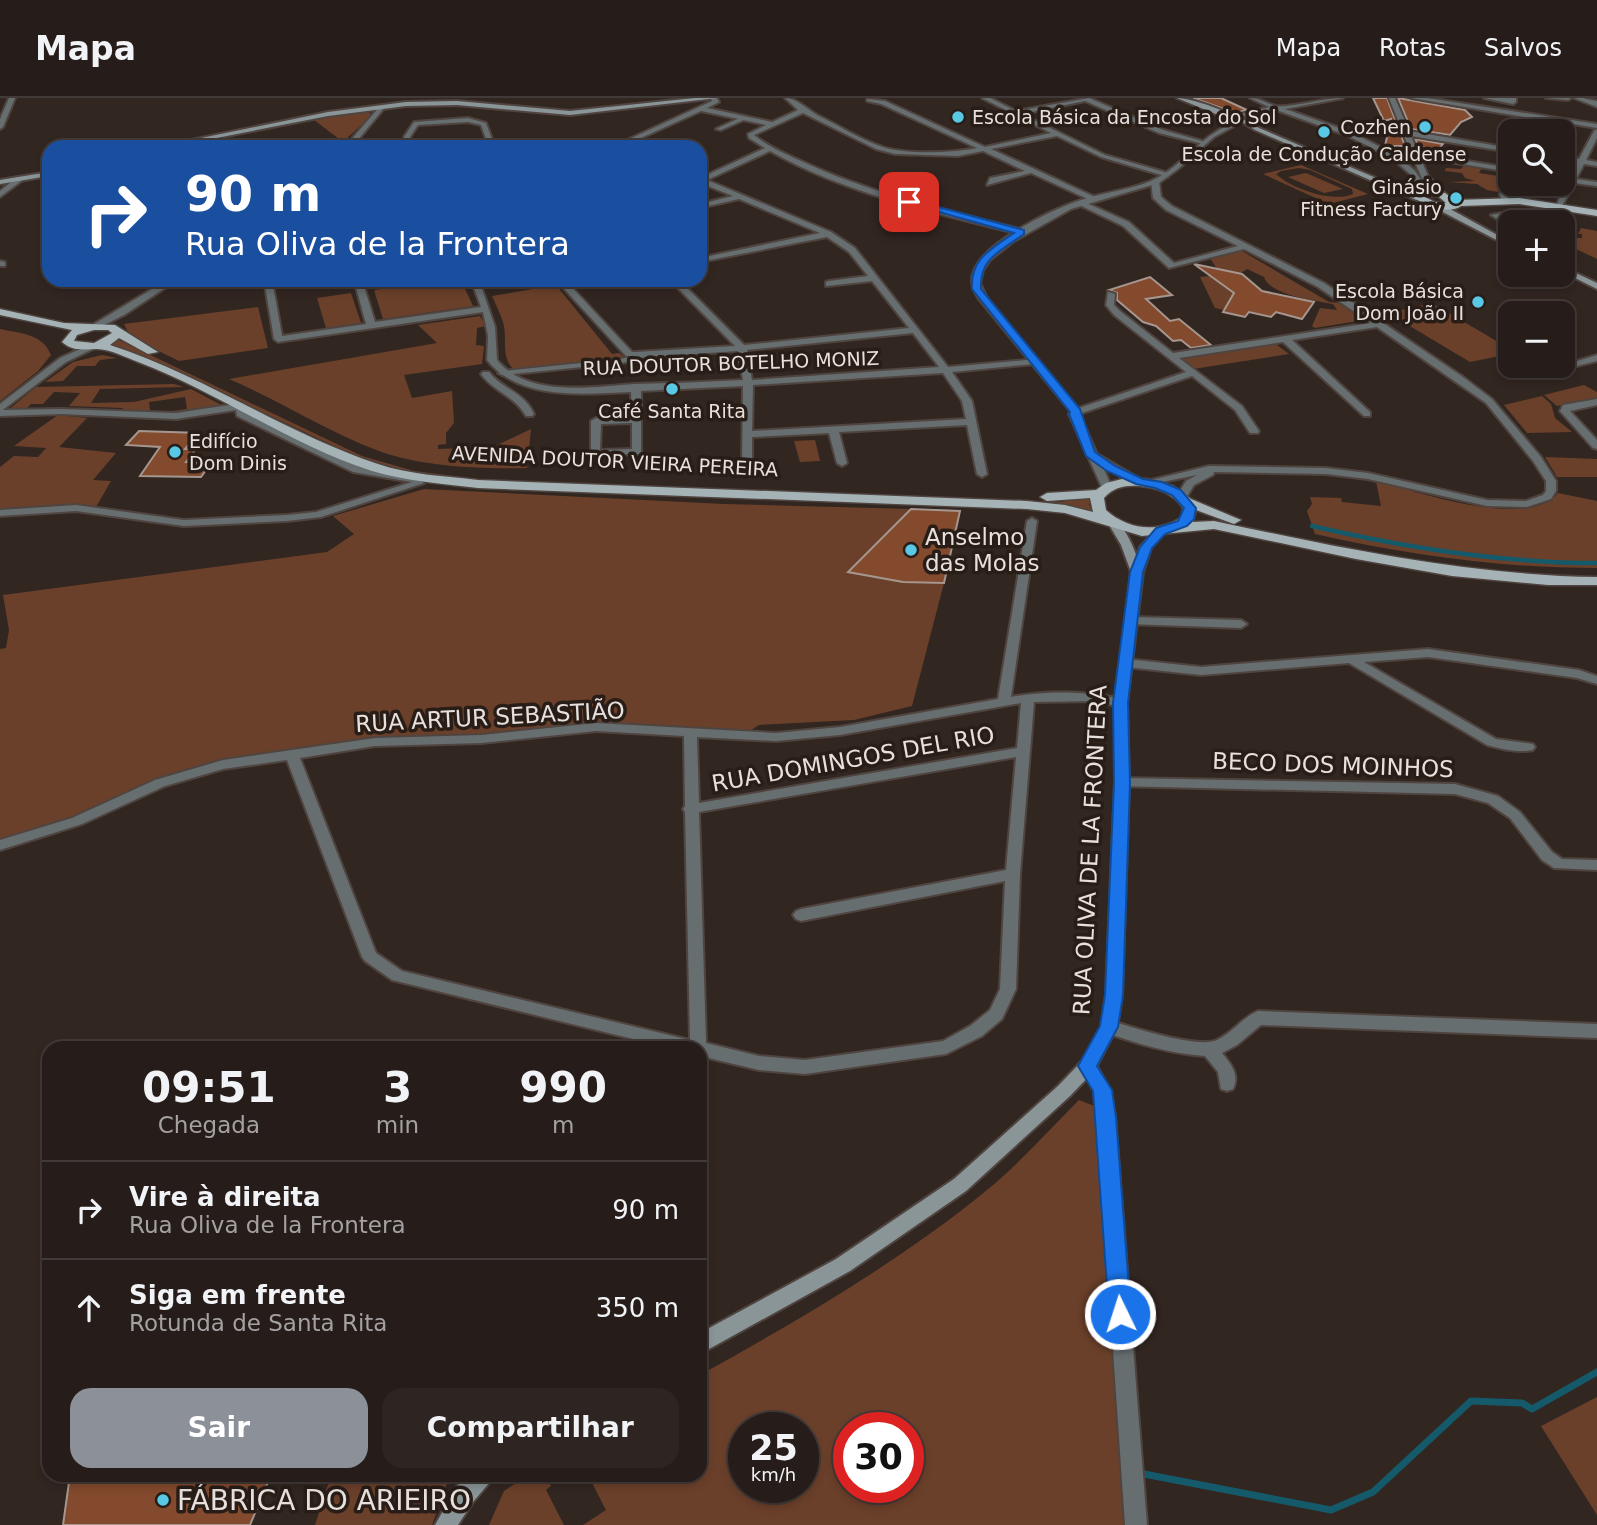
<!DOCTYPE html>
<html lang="pt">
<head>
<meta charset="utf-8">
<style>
	body { margin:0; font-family:"DejaVu Sans",sans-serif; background:#2e2522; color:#f1f3f6; height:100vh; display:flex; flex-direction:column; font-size:26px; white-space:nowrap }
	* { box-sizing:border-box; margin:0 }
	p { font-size:23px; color:#a4a1a2 }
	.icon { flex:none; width:38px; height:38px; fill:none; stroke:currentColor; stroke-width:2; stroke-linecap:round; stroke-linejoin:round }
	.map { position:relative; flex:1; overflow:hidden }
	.drawer { position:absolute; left:42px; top:943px; width:665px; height:441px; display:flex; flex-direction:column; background:#261c19; border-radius:21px; box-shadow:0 4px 10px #0003,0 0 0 2px #423a38 }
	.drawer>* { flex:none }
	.banner { position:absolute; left:42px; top:42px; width:665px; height:147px; border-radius:21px; box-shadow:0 4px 10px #0003,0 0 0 2px #423a38; background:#1a4fa0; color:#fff; overflow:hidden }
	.buttons { position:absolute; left:1498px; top:21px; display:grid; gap:14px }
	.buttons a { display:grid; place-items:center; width:77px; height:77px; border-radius:14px; background:#261c19; box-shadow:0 4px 10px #0003,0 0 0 2px #423a38; font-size:35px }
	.speed { position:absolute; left:728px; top:1314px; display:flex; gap:14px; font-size:35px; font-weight:700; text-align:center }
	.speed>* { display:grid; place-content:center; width:91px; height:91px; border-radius:50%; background:#261c19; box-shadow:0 4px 10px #0003,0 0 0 2px #423a38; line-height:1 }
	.speed small { font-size:18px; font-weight:400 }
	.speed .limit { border:10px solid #d22; background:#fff; color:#111 }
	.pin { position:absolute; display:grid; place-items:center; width:60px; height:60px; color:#fff; margin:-30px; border-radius:14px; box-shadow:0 4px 10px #0006 }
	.me { position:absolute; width:77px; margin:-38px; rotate:356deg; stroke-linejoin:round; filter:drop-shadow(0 0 5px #0008) }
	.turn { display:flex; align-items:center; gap:24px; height:147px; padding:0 28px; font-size:32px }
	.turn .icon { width:91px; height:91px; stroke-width:2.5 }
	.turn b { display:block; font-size:49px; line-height:60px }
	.eta { display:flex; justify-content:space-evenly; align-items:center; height:119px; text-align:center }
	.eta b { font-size:42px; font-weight:700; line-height:49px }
	.button { display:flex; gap:14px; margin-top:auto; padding:14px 28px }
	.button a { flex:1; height:80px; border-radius:21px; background:#8c9099; color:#fff; font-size:28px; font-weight:700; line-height:80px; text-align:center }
	.button a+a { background:#2e2522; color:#f1f3f6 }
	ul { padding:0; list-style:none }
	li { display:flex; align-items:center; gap:21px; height:98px; padding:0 28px; border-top:2px solid #423a38 }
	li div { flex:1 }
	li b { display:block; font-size:26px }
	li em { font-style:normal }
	header { display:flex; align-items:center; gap:42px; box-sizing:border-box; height:98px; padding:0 35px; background:#261c19; border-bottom:2px solid #423a38 }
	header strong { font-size:33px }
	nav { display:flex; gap:38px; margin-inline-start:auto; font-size:24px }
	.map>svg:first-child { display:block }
</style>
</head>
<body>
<header>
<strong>Mapa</strong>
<nav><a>Mapa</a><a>Rotas</a><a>Salvos</a></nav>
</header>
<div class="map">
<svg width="1597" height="1427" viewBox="0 0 1597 1427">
	<rect width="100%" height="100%" fill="#322621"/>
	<g fill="#6b402a" fill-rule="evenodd">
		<polygon points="358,13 370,15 371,18 343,44 313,21"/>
		<polygon points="1465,66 1487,69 1482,70 1479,75 1505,79 1498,94 1487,92 1477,86 1448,84 1475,83 1465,80 1462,75 1445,73 1446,70 1461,71"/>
		<path d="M1301,67L1368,96L1329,106L1263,76ZM1299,70L1310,72L1352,91L1353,96C1333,105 1292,91 1276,76L1281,73Z"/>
		<polygon points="1306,75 1343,91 1324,95 1288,79"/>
		<polygon points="1581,130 1597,133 1597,161 1576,151 1577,147 1573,145 1576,140 1582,140 1582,136 1578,136"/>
		<path d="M1242,153L1329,204L1339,205L1360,220L1358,223L1315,230L1312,228L1320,210L1337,212L1333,206C1316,203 1269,197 1264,179L1247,171L1239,176L1217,171L1210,160Z"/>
		<polygon points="1210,178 1234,195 1224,212 1215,210 1200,179"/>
		<polygon points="448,182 461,182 473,208 383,221 374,192"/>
		<path d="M556,187L612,256L619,255L626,260L514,272C500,258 508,242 503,224C500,215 496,207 492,198Z"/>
		<polygon points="351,195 361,225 326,230 317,200"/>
		<polygon points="1432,205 1510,251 1510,256 1470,264 1388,215"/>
		<polygon points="258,209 268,250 179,263 136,242 129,236 124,226"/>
		<path d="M480,218L486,228L477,230L476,247L484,248L482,266L404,277L412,300L452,293L454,325L446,335V346L438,347V351L493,349L531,331L527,370C481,371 423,369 379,353C328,334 280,303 229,281L437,245L418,227Z"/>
		<path d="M0,231C21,236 42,235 51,257L38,273L0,303Z"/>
		<polygon points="119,242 362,358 414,373 487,382 1059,404 1092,399 1089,407 1096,415 1057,406 485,384 417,376 360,360 151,262 108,248"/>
		<polygon points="1273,244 1289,256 1193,271 1180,259"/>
		<polygon points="102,257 117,260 100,262 95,268 77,268 63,283 45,284 73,264"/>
		<polygon points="174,286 184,289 100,291 91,305 134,304 191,291 227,310 164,318 165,314 187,311 185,299 149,304 150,313 143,318 120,314 123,310 69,308 80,295 54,294 43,306 31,306 26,311 7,313 36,289"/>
		<polygon points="1584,287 1597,294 1597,300 1557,308 1544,297"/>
		<polygon points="1542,298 1551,306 1555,320 1572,334 1527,335 1504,307"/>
		<polygon points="58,317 87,320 59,349 116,355 93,382 111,383 96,409 0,413 0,369 14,358 38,359 46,350 14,348"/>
		<polygon points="815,342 820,363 800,364 794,343"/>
		<polygon points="1545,359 1597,361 1597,379 1557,379"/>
		<path d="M1376,383C1415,393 1529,433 1558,395L1597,403V470C1501,470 1408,457 1315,436L1307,413L1312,406L1310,399L1341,400L1342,404L1381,408Z"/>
		<polygon points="424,391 724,406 911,411 849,474 903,484 944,485 912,608 854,622 759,627 748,634 595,625 484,637 376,640 217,663 158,681 74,718 0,743 0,551 6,550 9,532 3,497 327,454 354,436 333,418"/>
		<path d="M1079,1002L1097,1009L1127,1427H583L606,1412L588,1377H700V1277C799,1222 899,1164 987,1092C1020,1065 1049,1032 1079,1002ZM744,1330H803V1390H744ZM849,1330H908V1390H849Z"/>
		<polygon points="1597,1299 1597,1417 1541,1328"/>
		<polygon points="331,1377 437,1377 449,1380 432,1427 315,1427"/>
		<polygon points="528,1377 546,1377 551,1388 546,1392 564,1427 489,1427 504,1393"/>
	</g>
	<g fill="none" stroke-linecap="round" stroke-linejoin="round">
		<path stroke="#145a6a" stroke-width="4.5" d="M1312,428C1406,450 1500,465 1597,465"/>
		<polyline stroke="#145a6a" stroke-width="7" points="1144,1376 1331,1412 1373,1394 1471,1303 1522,1305 1532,1311 1597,1274"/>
	</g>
	<g fill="#834a2d" stroke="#a5968f" stroke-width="2">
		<polygon points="1193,0 1221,0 1247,12 1235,15"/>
		<polygon points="1373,0 1387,0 1405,48 1385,48 1391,21 1384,23"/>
		<polygon points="1398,0 1465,12 1472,19 1461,24 1450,37 1411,31"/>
		<polygon points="1415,41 1443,46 1435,55 1420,53"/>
		<polygon points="1194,166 1242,176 1262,193 1314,204 1302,221 1276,214 1271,219 1249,214 1245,219 1223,214 1234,195"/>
		<polygon points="1150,179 1172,197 1146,201 1170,223 1179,221 1211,247 1191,250 1181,242 1173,243 1156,228 1143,224 1117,202 1117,195 1109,192"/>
		<polygon points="139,333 199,335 185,351 196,351 186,364 211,365 201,379 140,378 160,349 126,347"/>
		<polygon points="911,411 960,413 944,485 903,484 848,474"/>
		<polygon points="70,1377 271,1377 250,1427 63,1427"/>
	</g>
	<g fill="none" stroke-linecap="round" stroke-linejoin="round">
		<defs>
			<g id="pedestrian">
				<polygon points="1581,0 1597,3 1597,7 1582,1"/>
				<polygon points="744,18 746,21 721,32 716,31"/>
				<polygon points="642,255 645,255 645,259 622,265 502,277 498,275 502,273 621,261"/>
			</g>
			<g id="minor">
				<polygon points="9,0 15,0 3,29 0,31 0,21"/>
				<path d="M711,0H717L719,4L707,10L772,24L798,12L785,0C796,0 807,11 817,17C838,27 859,41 880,48C903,57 953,55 977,50L881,6L867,3V1L885,3L985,49L1051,35L982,0H990L1016,13L1089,0L1163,32L1206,44L1203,46L1159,35L1085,3L1022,16L1105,57L1168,75V79L1101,59L1057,38L991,51L1095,99V103H1092L1031,75L987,87L990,80L1025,73L983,53L958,58L895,56L876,51L803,15L754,37C767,48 786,56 801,63C872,96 948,113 1023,132L1024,134L1020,136C936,115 846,96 770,53L707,82L831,134L855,150L948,269L1037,261L1039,263L1034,266L952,274L972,303L987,376L982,379L977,376L967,327L839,334L847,365L842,368L837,365L829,335L752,339V370L758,377L757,379H749L742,371L743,288L641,293V356L591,357V323L596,320L632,319L631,294C585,296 519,303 487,262L488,238L483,214L278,244L274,241L264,182H272L282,238L366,226L354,182H362L375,224L481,209L471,182H479L495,229L497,262C528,300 592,289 635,286C670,285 707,284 743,282L738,253L635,260L626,258L556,182H565L632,254H635L735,248L670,182H679L744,247L909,230L872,183L826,188V184L829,183L868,178L849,154L827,139L700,164V160L820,135L739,101L700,110V106L733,98L700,85V80L765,50L749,40L748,36L766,27L701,13L621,49H612L712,3ZM913,235L939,269L752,282L747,252ZM943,275L962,303L966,321L752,333L753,287ZM632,325V351L600,352L601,326Z"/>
				<path d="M1250,0C1260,0 1267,6 1276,8C1289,10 1325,0 1343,0L1285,11L1351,34L1392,55H1411L1389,0H1395L1409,33L1510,50V54L1411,38L1418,55L1510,70V74L1420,59L1428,78L1446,97L1442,99L1422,81L1413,59H1399L1415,73L1430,94L1423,96L1410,76L1392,60L1346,37L1276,12L1233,20V18L1269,9Z"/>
				<polygon points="1411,0 1427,0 1597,26 1597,30 1548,22 1542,33 1536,33 1542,22"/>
				<polygon points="1484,0 1516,0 1516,4 1513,6"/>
				<polygon points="1546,0 1571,0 1568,2"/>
				<polygon points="1574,0 1583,0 1597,5 1597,9"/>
				<polygon points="468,20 486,25 495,49 489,49 481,27 468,24 418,27 410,39 413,49 407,49 404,39 414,24"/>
				<polygon points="1597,31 1597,40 1586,62 1597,64 1597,68 1584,66 1576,81 1597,84 1597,88 1574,85 1561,110 1555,110 1567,84 1563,83 1563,79 1569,80 1577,65 1563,62 1563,58 1579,61 1594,33"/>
				<polygon points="17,79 24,81 0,99 0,93"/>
				<polygon points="1155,81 1159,83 1161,99 1172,108 1324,185 1463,279 1492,301 1541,359 1556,383 1556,393 1551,401 1527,409 1487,408 1368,381 1326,376 1214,374 1213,377 1194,387 1186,400 1182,401 1177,398 1186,383 1197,377 1147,387 1147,383 1209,368 1326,370 1368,375 1487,402 1526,403 1543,397 1546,393 1546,383 1533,363 1486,305 1377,229 1292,242 1370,314 1370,318 1364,318 1283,244 1179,260 1242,308 1259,333 1258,335 1250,335 1235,312 1192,278 1079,316 1073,316 1073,312 1186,274 1114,217 1106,207 1108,194 1115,196 1114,207 1120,213 1173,255 1371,225 1318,189 1244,151 1169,170 1123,128 1075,105 1082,103 1129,124 1174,165 1238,148 1166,112 1153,100 1151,83"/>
				<polygon points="1510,82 1510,86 1513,86 1508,96 1509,103 1502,105 1500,96 1506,84"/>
				<polygon points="1514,113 1552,119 1556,121 1552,123 1514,117 1502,119 1511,124 1510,129 1491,117"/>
				<polygon points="1563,160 1571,163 1571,167 1563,165"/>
				<polygon points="0,163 5,164 5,168 0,168"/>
				<polygon points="1597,257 1597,263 1569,270 1564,267"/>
				<path d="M483,274H489C503,292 523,293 534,316L532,318H526C514,297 495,295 481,276Z"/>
				<polygon points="1597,301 1597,307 1570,313 1597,342 1597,351 1593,350 1560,313 1563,307"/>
				<polygon points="242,305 247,308 245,315 360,369 414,378 424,385 321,419 287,423 184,428 76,413 0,418 0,412 76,407 184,422 287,417 316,414 412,384 353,374 237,318 236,312 176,321 61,316 0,318 0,312 61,311 176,315"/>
				<path d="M1032,420L1037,423L1011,599C1048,592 1089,593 1126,602L1127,605L1121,609L1095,603L1034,604L1020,776L1016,891L1002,921L982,938L946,956L805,976L759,972L700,958V950H670L392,882L365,863L362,859L287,662L223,671L165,688L82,726L0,752V742L72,720L155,682L223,662L375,640L482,637L596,625L776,635L840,629L998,601L1027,423ZM1021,605L1017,650L699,705L697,639L776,643L840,637ZM596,633L684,638L685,708L683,711L685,714L690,942L402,873L376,855L300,660L375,648L482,645ZM1016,659L1006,772L801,811L796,813L793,817L796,821L801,823L1005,783L1000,891L990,912L970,928L943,943L805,962L759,958L706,945L699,714Z"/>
				<polygon points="1133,519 1241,522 1247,526 1241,530 1129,526 1127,523 1129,520"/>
				<path d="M1428,551L1579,572L1597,578V586L1577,580L1428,559L1364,564L1496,641L1533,646L1535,649L1533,652C1517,655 1502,651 1487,647L1349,565L1201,577L1126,569L1120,565L1126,561L1201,569Z"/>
				<polygon points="1122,680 1455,686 1498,698 1520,714 1552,754 1562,761 1597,762 1597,772 1554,770 1542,762 1510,720 1488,705 1455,696 1117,688 1115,685"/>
				<path d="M1258,913L1597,926V940L1261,927L1237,947L1222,955C1231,966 1240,977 1233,991L1227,993L1221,991L1218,974L1205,958C1171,956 1136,945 1103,934L1101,929L1103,924L1109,922C1131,929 1198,951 1217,942C1232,935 1243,919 1258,913Z"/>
				<polygon points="1088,961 1094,963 1110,992 1115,1019 1147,1427 1125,1427 1097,1019 1094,993 1080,968 1082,963"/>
			</g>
			<g id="tertiary">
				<polygon points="380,8 385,9 352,49 345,49"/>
				<path d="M1231,26L1236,27L1214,39L1178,71L1159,85L1071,111L1014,143L990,162L983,172L980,185L987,200L1079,312V316L1097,356L1145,384L1144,386H1136L1103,369L1112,390L1107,393L1103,392L1069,316L1071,314L979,201C974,193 970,185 973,176C981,145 1053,111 1081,102C1104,94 1131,92 1153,82C1183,68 1200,38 1231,26Z"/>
				<polygon points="167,182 177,182 124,217 96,231 89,229"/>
				<polygon points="89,247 97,249 66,264 0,314 0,306 60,260"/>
			</g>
			<g id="secondary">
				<polygon points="695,0 717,0 570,17 457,7 406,8 328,18 171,49 157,49 328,14 406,4 457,3 570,13"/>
				<path d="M1177,0C1195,0 1244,20 1259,30L1423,100L1416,102L1255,32L1239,22H1219V20L1223,19Z"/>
				<polygon points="49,74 49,78 0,86 0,82"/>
				<polygon points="1435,106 1441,106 1510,144 1510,149 1435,110"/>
				<polygon points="1563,169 1597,185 1597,191 1563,174"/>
				<path d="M1113,422C1125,428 1132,446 1137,459L1140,449L1156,431L1160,430L1166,433L1151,450L1143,474L1127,605L1129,685L1122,897L1117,929L1094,973L1070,998L966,1093L850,1173L700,1256V1235L836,1161L954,1081L1058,988L1082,963L1101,929L1106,897L1115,685V605L1131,474L1121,447L1108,425Z"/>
				<polygon points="468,1377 493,1377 490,1384 473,1404 458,1427 435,1427 457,1388"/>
			</g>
			<g id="primary">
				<path d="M1426,91L1445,95L1455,102L1519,100L1597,112V118L1519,106L1461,108C1449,117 1425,108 1413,99L1415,94ZM1426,97L1439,99L1446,105L1435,104L1423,98Z"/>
				<path d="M0,211L64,225L115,227L158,254L148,256L119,240L110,247C203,277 285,335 378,366C410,377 445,378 478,382L1027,403L1065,407L1093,414L1090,400L1047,403L1040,399L1047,395L1096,392L1106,385L1122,381H1147L1173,388L1191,401L1241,422L1234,426L1196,412L1193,424L1214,423C1341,450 1466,477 1597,479V487H1548L1452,478L1356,461L1214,431L1142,438L1065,415L1027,411L478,390C443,386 406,383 372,373C290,347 218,294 138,264C127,260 110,251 97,251C84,251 73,254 62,244L72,232L0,217ZM94,232H108L112,235L94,245L74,243L77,237ZM1140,388C1158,390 1173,395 1183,410L1182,419C1157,436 1127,431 1106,412L1104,400C1114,389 1125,387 1140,388Z"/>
			</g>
		</defs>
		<use href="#pedestrian" stroke="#4f443f" stroke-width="4"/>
		<use href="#minor" stroke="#4f443f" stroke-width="4"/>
		<use href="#tertiary" stroke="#4f443f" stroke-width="4"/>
		<use href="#secondary" stroke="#4f443f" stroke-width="4"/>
		<use href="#primary" stroke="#4f443f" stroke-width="3"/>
		<use href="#pedestrian" fill="#676e70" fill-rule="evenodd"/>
		<use href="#minor" fill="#676e70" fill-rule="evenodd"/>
		<use href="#tertiary" fill="#676e70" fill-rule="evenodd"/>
		<use href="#secondary" fill="#8a9598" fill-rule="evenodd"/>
		<use href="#primary" fill="#a5b3b7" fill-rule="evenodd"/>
	</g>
	<path fill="#1a73e8" stroke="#114b97" stroke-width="2" d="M909,101L1024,132V136C1001,153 979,160 981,191L1080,311L1095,354L1115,368L1143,381L1162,384L1181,392L1196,410L1194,421L1187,428L1165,436L1152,450L1143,474L1128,605L1130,685L1123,897L1118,929L1097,968L1112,992L1116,1019L1131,1216L1128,1223L1120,1226L1113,1223L1109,1216L1093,993L1078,968L1100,928L1105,897L1114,685L1113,605L1130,474L1140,449L1156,430L1178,423L1184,410L1172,397L1155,390L1136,386L1107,373L1086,358L1069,316L1070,314L972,191C970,161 991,151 1014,135L906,105Z"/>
	<g fill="#59c8e5" stroke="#281d17" stroke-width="2.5">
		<circle cx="958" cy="19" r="7"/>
		<circle cx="1425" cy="29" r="7"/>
		<circle cx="1324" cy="34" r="7"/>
		<circle cx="1456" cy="100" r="7"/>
		<circle cx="1478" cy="204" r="7"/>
		<circle cx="672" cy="291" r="7"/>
		<circle cx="175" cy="354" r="7"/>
		<circle cx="911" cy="452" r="7"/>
		<circle cx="163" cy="1402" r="7"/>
	</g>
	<g text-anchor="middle" stroke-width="7" stroke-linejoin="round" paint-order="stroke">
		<g font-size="19" fill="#e8e0dc" stroke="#281d17" text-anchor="end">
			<text x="972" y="26" text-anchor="start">Escola Básica da Encosta do Sol</text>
			<text x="1411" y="36">Cozhen</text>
			<text x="1324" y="63" text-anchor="middle">Escola de Condução Caldense</text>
			<text x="1442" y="96">Ginásio<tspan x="1442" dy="22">Fitness Factury</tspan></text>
			<text x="1464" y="200">Escola Básica<tspan x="1464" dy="22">Dom João II</tspan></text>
			<text x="672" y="320" text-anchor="middle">Café Santa Rita</text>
			<text x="189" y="350" text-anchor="start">Edifício<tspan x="189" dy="22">Dom Dinis</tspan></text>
		</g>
		<g font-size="19" fill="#e8e0dc" stroke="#281d17">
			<text transform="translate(731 265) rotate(-2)" y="7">RUA DOUTOR BOTELHO MONIZ</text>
			<text transform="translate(615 363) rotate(3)" y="7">AVENIDA DOUTOR VIEIRA PEREIRA</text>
		</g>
		<g font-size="23" fill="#e8e0dc" stroke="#281d17" text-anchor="start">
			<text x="925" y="447">Anselmo<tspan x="925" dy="26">das Molas</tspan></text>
		</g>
		<g font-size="23" fill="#e8e0dc" stroke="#281d17">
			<text transform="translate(490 619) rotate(-3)" y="8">RUA ARTUR SEBASTIÃO</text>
			<text transform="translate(853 661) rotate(-10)" y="8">RUA DOMINGOS DEL RIO</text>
			<text transform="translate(1333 667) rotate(2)" y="8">BECO DOS MOINHOS</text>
			<text transform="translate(1090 752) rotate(-87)" y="8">RUA OLIVA DE LA FRONTERA</text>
		</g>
		<g font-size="28" fill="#e8e0dc" stroke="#281d17" text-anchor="start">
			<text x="177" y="1412">FÁBRICA DO ARIEIRO</text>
		</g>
	</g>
</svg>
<div class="buttons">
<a><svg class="icon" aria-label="search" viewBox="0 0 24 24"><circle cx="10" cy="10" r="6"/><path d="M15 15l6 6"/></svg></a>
<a>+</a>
<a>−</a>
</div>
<div class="speed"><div>25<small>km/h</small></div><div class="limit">30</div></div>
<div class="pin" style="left:909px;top:104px;background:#d93025"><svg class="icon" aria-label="arrive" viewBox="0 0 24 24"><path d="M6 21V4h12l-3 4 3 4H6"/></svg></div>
<svg class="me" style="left:1120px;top:1216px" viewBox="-20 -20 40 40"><circle r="17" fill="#1a73e8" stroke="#fff" stroke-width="3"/><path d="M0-11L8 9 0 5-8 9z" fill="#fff"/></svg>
<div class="banner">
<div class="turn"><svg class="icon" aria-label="right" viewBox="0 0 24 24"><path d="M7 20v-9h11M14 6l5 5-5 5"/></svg><div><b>90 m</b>Rua Oliva de la Frontera</div></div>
</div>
<section class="drawer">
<div class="eta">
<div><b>09:51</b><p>Chegada</p></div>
<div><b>3</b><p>min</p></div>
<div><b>990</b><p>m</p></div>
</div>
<ul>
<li><svg class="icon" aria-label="right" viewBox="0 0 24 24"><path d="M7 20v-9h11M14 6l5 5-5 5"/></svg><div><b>Vire à direita</b><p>Rua Oliva de la Frontera</p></div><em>90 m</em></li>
<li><svg class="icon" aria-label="ahead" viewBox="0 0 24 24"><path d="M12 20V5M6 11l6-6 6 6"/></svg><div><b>Siga em frente</b><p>Rotunda de Santa Rita</p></div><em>350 m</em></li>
</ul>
<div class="button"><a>Sair</a><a>Compartilhar</a></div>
</section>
</div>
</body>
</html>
